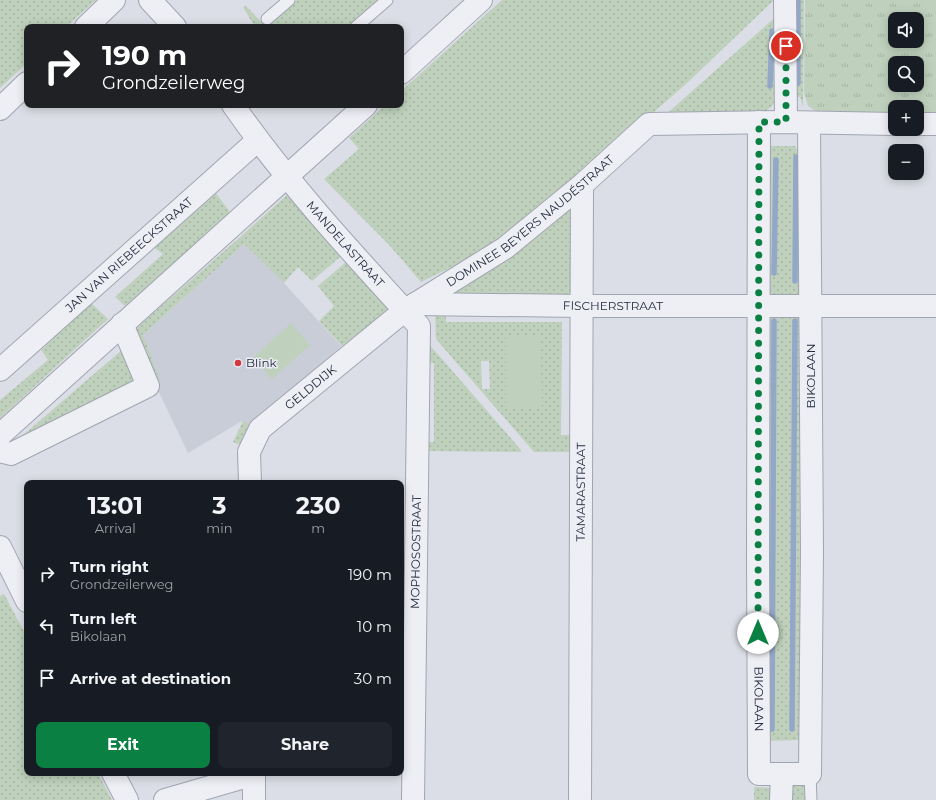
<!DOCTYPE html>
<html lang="en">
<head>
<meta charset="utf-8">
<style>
	body { margin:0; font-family:Montserrat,sans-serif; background:#20242c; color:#f1f3f6; height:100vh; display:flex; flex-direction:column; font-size:15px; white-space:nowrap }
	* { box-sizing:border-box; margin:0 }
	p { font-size:13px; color:#9ea1a6 }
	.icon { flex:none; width:22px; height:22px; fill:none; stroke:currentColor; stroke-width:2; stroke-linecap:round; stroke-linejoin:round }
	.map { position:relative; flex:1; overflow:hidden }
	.details { position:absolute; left:24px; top:480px; width:380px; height:296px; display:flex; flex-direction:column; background:#171b24; border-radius:8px; box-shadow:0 2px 10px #0003 }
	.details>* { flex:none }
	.hud { position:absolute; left:24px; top:24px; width:380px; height:84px; border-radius:8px; box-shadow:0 2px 10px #0003; background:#202124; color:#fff; overflow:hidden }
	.controls { position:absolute; left:888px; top:12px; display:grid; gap:8px }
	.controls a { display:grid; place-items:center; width:36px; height:36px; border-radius:8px; background:#171b24; box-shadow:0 2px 10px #0003; font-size:20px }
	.pin { position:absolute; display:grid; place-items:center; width:34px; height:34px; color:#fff; margin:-17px; border:2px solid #fff; border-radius:50%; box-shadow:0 1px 4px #0007 }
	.me { position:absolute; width:44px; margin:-22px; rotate:0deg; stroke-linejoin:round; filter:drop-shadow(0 0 3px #0008) }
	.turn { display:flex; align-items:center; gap:14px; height:84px; padding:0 12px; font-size:18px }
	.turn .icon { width:52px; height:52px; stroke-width:2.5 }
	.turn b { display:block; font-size:28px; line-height:34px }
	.eta { display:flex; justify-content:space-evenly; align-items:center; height:68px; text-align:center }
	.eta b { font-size:24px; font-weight:700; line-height:28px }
	.action { display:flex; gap:8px; margin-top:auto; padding:8px 12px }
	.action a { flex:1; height:46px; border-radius:8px; background:#0b8043; color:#fff; font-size:16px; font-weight:700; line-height:46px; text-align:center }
	.action a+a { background:#20242c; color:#f1f3f6 }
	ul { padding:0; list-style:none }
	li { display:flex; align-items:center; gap:12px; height:52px; padding:0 12px }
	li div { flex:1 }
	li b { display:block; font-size:15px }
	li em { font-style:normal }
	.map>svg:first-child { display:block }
</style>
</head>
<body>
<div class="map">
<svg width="936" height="800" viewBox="0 0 936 800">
	<defs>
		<pattern id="grass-dots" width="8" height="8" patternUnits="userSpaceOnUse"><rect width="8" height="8" fill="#bfd1bc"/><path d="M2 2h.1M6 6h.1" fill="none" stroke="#a4b4a2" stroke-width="1.8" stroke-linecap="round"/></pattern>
		<pattern id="park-tufts" width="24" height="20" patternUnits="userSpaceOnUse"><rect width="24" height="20" fill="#bfd1bc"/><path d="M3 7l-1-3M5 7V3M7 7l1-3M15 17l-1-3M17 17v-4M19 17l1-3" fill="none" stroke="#a4b4a2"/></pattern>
	</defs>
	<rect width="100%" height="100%" fill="#dbdee6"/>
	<polygon fill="#c9cdd8" points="244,244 284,283 341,346 253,427 242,421 188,453 155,384 143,335"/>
	<g fill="url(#grass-dots)" fill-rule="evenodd">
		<polygon points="0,0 96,0 66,27 27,27 27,63 0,88"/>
		<polygon points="297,0 378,0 348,27 267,27"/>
		<polygon points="502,0 774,0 686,84 507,240 421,282 392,248 324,179 359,149 349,138 385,105 401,105 401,91"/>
		<polygon points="793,0 804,0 803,107 800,97 793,97"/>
		<polygon points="246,6 266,27 255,27 243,7"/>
		<polygon points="780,13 781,89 773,105 767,110 761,113 663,117"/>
		<polygon points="768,146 795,146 802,158 800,296 766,295"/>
		<polygon points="215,192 232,215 125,306 115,297 163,254 153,247"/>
		<polygon points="287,195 331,241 346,254 340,257 312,281 298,267 284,283 244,244 143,335 160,380 155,384 133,331 239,238"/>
		<polygon points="574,205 571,298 463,296 440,291"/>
		<polygon points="352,261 390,309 342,346 319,321 334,306 318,286 345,263"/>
		<polygon points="91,303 108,319 0,418 0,400 48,360 41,350"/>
		<polygon points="767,311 801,311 800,740 766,741"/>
		<path d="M435,315H446V322H562L561,435H574L571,452H534L436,339ZM481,361H489L490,389H482Z"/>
		<polygon points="428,343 521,450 521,452 426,451 426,442 434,442 434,363 421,362"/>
		<polygon points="123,349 138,379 14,443"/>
		<polygon points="243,421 253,427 243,446 233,442"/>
		<polygon points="4,594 27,637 27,773 98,773 112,800 0,800 0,596"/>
		<rect x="789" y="786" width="16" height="14"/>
		<polygon points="754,787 775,788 775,800 754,800"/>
	</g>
	<path fill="url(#park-tufts)" fill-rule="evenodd" d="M805,0H936V116L917,115V107H895V115L817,112L808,106L804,93ZM895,19H917V41H895ZM895,63H917V85H895Z"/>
	<g fill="#bfd1bc">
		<polygon points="291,323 310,345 272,379 253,358"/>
		<polygon points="506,336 541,336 542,409 506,409"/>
	</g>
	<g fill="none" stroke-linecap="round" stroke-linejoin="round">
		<g stroke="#93a8c9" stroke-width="5.5">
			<polyline points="798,0 798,83"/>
			<polyline points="770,86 772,31"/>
			<polyline points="774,273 776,160"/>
			<polyline points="795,281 796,157"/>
			<polyline points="772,729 774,321"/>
			<polyline points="792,729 795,321"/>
		</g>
		<defs>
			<g id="service">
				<polyline points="267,19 289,0"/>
				<polyline points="356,27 387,0"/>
				<polyline points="810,774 811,800"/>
			</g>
			<g id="minor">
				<polyline points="150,0 175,27"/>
				<polyline points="785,0 786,122"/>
				<polyline points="86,27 114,0"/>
				<path id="s1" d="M233,105C288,184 354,255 419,326L413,800"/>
				<polyline points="0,109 27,83"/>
				<path id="s2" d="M759,122L758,557L759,774H810L812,551L809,123"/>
				<polyline points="917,124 936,124"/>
				<path id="s3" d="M415,304L581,306H936"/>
				<path id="s4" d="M0,370L258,140"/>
				<polyline points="0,451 11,454 148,386 122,324"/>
				<path id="s5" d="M250,483L249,452L260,429L404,311L505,248L582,185L649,124L786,122L895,124"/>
				<polyline points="254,773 254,800"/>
				<polyline points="165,800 241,778 254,779"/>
				<path id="s6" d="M580,800L582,185"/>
				<polyline points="781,800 782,775"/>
			</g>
			<g id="tertiary">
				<polyline points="401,73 481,0"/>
				<polyline points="0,435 366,105"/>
				<polyline points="0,547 27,601"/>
				<polyline points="113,773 127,800"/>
			</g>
		</defs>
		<use href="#service" stroke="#a0a5b0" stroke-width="13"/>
		<use href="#minor" stroke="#a0a5b0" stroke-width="24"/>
		<use href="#tertiary" stroke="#a0a5b0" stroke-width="24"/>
		<use href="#service" stroke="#eeeff5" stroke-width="11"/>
		<use href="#minor" stroke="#eeeff5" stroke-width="22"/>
		<use href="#tertiary" stroke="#eeeff5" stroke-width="22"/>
	</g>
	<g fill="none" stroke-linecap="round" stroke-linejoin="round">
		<polyline stroke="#0b8043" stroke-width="7" stroke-dasharray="0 12.6" points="758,633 759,122 786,122 786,46"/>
	</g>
	<circle fill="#d43740" stroke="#eaedf4" stroke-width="1.5" cx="238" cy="363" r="4"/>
	<g text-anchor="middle" stroke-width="3" stroke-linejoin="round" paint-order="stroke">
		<g font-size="12" fill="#242b3d" stroke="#eaedf4">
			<text dy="4" stroke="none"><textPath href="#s5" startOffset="398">DOMINEE BEYERS NAUDÉSTRAAT</textPath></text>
			<text dy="4" stroke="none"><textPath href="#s1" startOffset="179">MANDELASTRAAT</textPath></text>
			<text dy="4" stroke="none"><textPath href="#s4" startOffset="173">JAN VAN RIEBEECKSTRAAT</textPath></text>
			<text dy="4" stroke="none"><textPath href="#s3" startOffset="198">FISCHERSTRAAT</textPath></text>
			<text transform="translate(811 376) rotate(-90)" y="4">BIKOLAAN</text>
			<text dy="4" stroke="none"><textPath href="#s5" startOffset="122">GELDDIJK</textPath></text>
			<text dy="4" stroke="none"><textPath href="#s6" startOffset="308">TAMARASTRAAT</textPath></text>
			<text transform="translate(416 552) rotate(-89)" y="4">MOPHOSOSTRAAT</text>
			<text dy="4" stroke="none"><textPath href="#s2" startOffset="577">BIKOLAAN</textPath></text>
		</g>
		<g font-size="12" fill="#242b3d" stroke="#eaedf4" text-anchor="start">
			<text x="246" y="367">Blink</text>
		</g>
	</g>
</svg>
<div class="controls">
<a><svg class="icon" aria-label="sound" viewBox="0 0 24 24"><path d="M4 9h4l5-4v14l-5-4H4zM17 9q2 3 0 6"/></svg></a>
<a><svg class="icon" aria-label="search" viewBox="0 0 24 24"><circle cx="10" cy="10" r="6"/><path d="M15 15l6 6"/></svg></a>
<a>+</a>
<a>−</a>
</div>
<div class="pin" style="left:786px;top:46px;background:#d93025"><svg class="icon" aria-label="arrive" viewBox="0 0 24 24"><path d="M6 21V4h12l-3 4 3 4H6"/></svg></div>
<svg class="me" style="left:758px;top:633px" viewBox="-20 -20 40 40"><circle r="19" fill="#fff"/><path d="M0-13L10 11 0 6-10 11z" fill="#0b8043"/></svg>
<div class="hud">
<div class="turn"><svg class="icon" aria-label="right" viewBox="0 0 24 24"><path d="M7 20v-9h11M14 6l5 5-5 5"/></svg><div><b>190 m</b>Grondzeilerweg</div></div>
</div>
<section class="details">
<div class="eta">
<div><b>13:01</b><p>Arrival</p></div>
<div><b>3</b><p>min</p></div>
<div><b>230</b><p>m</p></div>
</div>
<ul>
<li><svg class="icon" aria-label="right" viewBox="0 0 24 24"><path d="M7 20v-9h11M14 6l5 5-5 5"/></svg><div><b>Turn right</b><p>Grondzeilerweg</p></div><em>190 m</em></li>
<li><svg class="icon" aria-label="left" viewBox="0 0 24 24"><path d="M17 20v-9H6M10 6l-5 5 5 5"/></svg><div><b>Turn left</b><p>Bikolaan</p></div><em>10 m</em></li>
<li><svg class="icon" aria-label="arrive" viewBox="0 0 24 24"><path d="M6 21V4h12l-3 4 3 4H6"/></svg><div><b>Arrive at destination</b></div><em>30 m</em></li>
</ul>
<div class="action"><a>Exit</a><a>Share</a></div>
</section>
</div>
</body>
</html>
